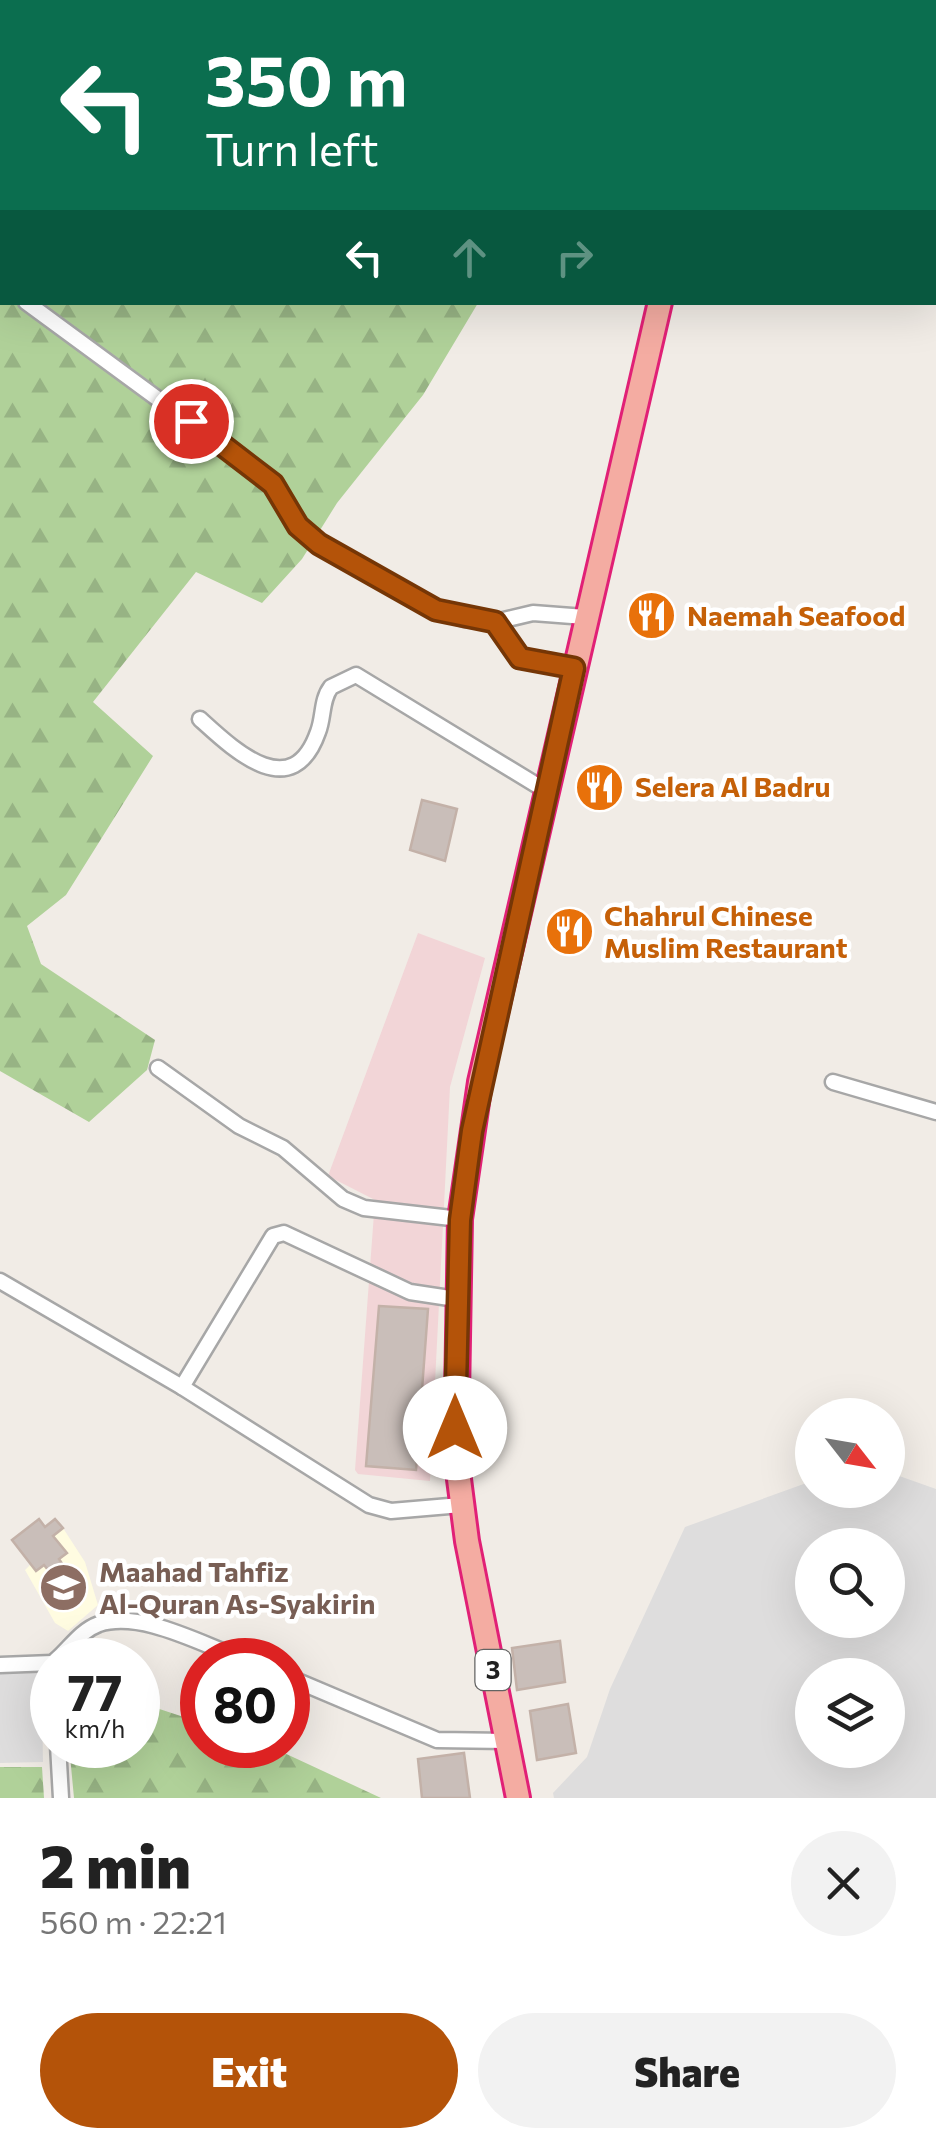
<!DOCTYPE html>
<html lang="en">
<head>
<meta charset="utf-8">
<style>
	body { margin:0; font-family:Commissioner,sans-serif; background:#f2f2f2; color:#222; height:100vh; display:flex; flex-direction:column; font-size:38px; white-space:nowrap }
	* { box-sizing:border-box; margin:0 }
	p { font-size:32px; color:#767676 }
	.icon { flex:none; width:55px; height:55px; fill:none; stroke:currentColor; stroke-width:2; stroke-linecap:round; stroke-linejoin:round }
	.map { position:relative; height:1798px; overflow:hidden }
	.panel { display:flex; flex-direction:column; background:#fff; flex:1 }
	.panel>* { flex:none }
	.top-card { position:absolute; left:0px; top:0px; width:938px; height:305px; box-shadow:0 10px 40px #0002; background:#0b6e4f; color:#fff; overflow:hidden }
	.needle { width:65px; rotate:121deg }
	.tools { position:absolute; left:795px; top:1398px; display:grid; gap:20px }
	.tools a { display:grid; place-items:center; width:110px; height:110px; border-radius:50%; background:#fff; box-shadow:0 10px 40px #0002; font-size:50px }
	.speed { position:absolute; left:30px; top:1638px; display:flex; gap:20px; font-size:50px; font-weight:700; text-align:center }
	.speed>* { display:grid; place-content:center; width:130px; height:130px; border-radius:50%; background:#fff; box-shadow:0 10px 40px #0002; line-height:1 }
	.speed small { font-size:25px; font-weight:400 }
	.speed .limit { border:15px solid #d22; background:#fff; color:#111 }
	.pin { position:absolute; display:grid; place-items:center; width:85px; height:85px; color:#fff; margin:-42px; border:5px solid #fff; border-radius:50%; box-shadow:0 2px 10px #0007 }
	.me { position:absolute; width:110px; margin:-55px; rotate:0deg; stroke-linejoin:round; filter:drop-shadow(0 0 8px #0008) }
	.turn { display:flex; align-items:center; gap:35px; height:210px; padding:0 40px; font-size:45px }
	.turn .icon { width:130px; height:130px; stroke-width:2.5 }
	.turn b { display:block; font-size:70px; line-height:85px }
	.lanes { display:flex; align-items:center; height:95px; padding:0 40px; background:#0003; justify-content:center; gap:50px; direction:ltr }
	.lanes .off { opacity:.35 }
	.round { display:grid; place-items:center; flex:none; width:105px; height:105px; border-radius:52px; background:#f2f2f2 }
	.summary { display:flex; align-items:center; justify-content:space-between; height:170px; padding:0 40px }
	h1 { font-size:60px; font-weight:800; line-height:75px }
	.cta { display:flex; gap:20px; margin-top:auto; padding:20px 40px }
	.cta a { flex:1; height:115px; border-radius:60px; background:#b45309; color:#fff; font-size:40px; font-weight:800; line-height:115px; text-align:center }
	.cta a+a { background:#f2f2f2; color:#222 }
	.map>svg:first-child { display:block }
</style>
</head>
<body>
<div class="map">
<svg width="936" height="1798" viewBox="0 0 936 1798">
	<defs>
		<pattern id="forest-firs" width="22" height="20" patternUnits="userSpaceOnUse" patternTransform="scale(2.5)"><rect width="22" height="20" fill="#b0d199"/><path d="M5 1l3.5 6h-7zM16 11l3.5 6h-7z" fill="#97b384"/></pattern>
	</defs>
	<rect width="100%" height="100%" fill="#f1ece6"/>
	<g fill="#dedddd" fill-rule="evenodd">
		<path d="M888,1472L936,1489V1798H554L553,1793L587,1757L610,1689L685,1527L812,1481V1490H888ZM812,1545H888V1620H812ZM812,1675H888V1750H812Z"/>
		<polygon points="0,1660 41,1660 43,1762 0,1763"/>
	</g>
	<polygon fill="#f2d5d7" points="418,933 485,958 450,1087 430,1481 358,1474 355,1470 375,1200 328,1176"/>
	<polygon fill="#fffce1" points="39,1519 45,1526 55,1519 63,1528 85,1562 98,1605 68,1631 55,1623 25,1570 31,1564 12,1540"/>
	<g fill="url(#forest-firs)">
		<polygon points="0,0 159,2 2,2 2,302 478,303 423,395 337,503 302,559 262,603 196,572 93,702 153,756 66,895 27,926 41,964 155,1040 147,1070 89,1122 0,1071"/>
		<polygon points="202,1700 202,1745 267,1745 381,1798 74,1798 69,1745 138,1745 138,1702 196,1721"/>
		<polygon points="0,1767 42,1767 44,1798 0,1798"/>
	</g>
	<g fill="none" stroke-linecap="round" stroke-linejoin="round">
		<g stroke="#a5d8e0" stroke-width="28">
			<polyline points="674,0 676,2"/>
			<polyline points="935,232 936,233"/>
		</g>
	</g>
	<g fill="#c9beb9" stroke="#c3b1a8" stroke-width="2.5">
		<polygon points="422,800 457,809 445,861 410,850"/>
		<polygon points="379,1306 428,1309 416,1470 366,1466"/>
		<polygon points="39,1519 45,1527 55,1519 63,1528 53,1536 67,1553 59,1559 63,1565 52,1575 44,1565 36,1571 12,1540"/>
		<polygon points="560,1641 565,1682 517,1690 512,1648"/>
		<polygon points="568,1704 576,1753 537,1760 530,1711"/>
		<polygon points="464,1753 470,1798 422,1798 418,1759"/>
	</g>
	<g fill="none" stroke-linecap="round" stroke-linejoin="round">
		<defs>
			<g id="minor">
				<polyline points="212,0 216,2"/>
				<polyline points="117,2 118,0"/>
				<polyline points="0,226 2,221"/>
				<polyline points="0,253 2,256"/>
				<polyline points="26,302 264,477 307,536 357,566 436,610 464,619 495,622 533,613 585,617"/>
				<polyline points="495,622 520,658 574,668"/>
				<path d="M200,719C233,749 292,806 318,732C324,717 321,700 331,687L356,675L548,792"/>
				<polyline points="158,1068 239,1126 283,1148 343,1199 364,1208 460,1219"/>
				<polyline points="833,1082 936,1112"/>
				<polyline points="0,1281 182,1387 369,1505 391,1511 461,1505"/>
				<polyline points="182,1387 273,1236 284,1233 410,1292 456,1299"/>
				<path d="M56,1660C70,1648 80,1631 99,1624C143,1610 204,1646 246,1660"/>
				<polyline points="0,1665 52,1663"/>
				<polyline points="50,1665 52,1693"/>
				<polyline points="288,1677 437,1740 507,1741"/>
				<polyline points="58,1745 61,1798"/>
			</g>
			<g id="trunk">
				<polyline points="732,2 732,0"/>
				<polyline points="518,1798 467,1541 456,1456 460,1219 480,1082 660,302"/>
			</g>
		</defs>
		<use href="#minor" stroke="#a7a7a7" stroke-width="19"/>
		<use href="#trunk" stroke="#e12076" stroke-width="28"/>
		<use href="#minor" stroke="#fff" stroke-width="14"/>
		<use href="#trunk" stroke="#f4aca2" stroke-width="22"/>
	</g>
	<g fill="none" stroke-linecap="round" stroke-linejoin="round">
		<defs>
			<polyline id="route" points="191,421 273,484 298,526 319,544 436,610 495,622 520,658 574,668 472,1131 460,1220 455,1428"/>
		</defs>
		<use href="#route" stroke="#753606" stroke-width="25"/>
		<use href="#route" stroke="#b45309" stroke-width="18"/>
	</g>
	<defs>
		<symbol id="restaurant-disc" viewBox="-11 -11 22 22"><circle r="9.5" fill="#e8710a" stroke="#fff"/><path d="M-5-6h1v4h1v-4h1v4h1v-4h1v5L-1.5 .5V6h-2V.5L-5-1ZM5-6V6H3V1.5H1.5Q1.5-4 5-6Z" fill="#fff"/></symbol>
		<symbol id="school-disc" viewBox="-11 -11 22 22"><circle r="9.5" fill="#8d6e63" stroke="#fff"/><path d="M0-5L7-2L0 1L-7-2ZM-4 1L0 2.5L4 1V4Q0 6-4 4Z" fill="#fff"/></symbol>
	</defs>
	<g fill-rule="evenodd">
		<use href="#restaurant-disc" x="624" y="588" width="55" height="55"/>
		<use href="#restaurant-disc" x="572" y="760" width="55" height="55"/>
		<use href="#restaurant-disc" x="542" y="904" width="55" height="55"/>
		<use href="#school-disc" x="36" y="1560" width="55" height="55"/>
	</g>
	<g text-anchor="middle" stroke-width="9" stroke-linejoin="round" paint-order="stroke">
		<rect fill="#fff" stroke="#636363" stroke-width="2.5" x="475.5" y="1650" width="35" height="40" rx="8"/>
		<g font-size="25" font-weight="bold" fill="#202020">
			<text x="493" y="1679">3</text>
		</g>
		<g font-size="28" font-weight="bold" fill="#c56008" stroke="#fff" text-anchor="start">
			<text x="687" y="626">Naemah Seafood</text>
			<text x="635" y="797">Selera Al Badru</text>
			<text x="604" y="926">Chahrul Chinese<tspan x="604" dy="32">Muslim Restaurant</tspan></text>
		</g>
		<g font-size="28" font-weight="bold" fill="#785e54" stroke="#fff" text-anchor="start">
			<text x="99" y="1582">Maahad Tahfiz<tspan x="99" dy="32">Al-Quran As-Syakirin</tspan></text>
		</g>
	</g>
</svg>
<div class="tools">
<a><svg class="needle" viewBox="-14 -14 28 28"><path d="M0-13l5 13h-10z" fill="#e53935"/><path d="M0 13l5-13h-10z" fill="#767676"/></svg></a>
<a><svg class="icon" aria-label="search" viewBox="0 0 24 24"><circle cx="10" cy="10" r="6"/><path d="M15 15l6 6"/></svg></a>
<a><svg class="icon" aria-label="layers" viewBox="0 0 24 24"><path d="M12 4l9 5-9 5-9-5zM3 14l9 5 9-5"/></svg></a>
</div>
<div class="speed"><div>77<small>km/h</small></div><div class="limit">80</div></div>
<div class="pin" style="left:191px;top:421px;background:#d93025"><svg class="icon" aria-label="arrive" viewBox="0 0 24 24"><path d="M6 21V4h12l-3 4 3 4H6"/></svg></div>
<svg class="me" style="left:455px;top:1428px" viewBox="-20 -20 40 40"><circle r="19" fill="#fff"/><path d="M0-13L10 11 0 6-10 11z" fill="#b45309"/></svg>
<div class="top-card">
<div class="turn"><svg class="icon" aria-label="left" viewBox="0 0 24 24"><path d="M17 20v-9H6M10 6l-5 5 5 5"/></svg><div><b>350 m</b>Turn left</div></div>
<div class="lanes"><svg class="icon" aria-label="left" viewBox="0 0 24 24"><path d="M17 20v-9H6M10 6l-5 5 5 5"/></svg><svg class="icon off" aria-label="ahead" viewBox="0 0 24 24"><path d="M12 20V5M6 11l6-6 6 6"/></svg><svg class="icon off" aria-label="right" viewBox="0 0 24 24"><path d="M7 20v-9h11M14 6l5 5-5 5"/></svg></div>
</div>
</div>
<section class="panel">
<div class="summary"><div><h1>2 min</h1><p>560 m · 22:21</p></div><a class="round"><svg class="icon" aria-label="close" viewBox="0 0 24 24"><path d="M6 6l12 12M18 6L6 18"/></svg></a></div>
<div class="cta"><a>Exit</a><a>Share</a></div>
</section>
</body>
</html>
